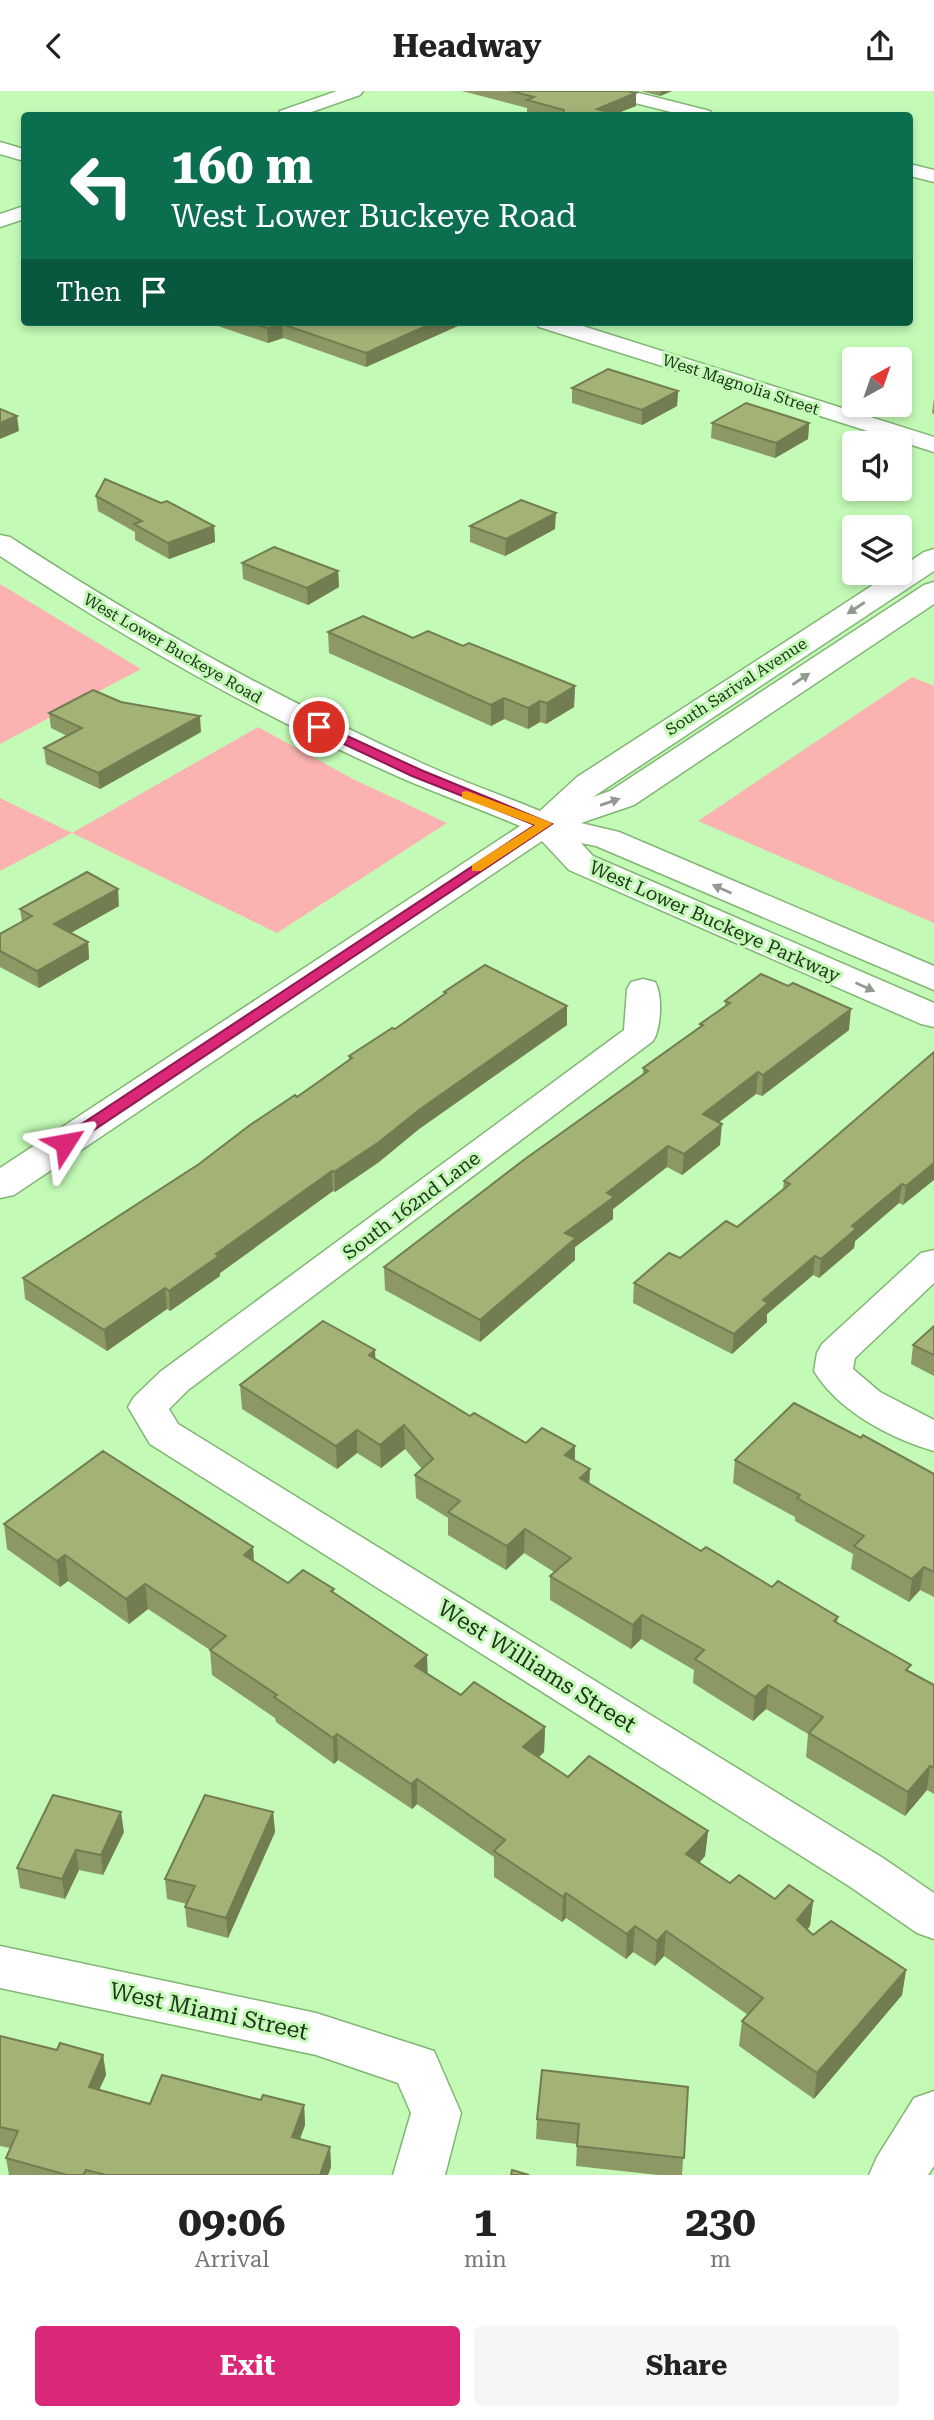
<!DOCTYPE html>
<html lang="en">
<head>
<meta charset="utf-8">
<style>
	body { margin:0; font-family:"Roboto Serif",serif; background:#f6f6f6; color:#222; height:100vh; display:flex; flex-direction:column; font-size:26px; white-space:nowrap }
	* { box-sizing:border-box; margin:0 }
	p { font-size:23px; color:#767676 }
	.icon { flex:none; width:38px; height:38px; fill:none; stroke:currentColor; stroke-width:2; stroke-linecap:round; stroke-linejoin:round }
	.map { position:relative; height:2084px; overflow:hidden }
	.sheet { display:flex; flex-direction:column; background:#fff; flex:1 }
	.sheet>* { flex:none }
	.guide { position:absolute; left:21px; top:21px; width:892px; height:214px; border-radius:7px; box-shadow:0 4px 10px #0003; background:#0b6e4f; color:#fff; overflow:hidden }
	.needle { width:46px; rotate:40deg }
	.tools { position:absolute; left:842px; top:256px; display:grid; gap:14px }
	.tools a { display:grid; place-items:center; width:70px; height:70px; border-radius:7px; background:#fff; box-shadow:0 4px 10px #0003; font-size:35px }
	.pin { position:absolute; display:grid; place-items:center; width:60px; height:60px; color:#fff; margin:-30px; border:4px solid #fff; border-radius:50%; box-shadow:0 2px 7px #0007 }
	.me { position:absolute; width:77px; margin:-38px; rotate:56deg; stroke-linejoin:round; filter:drop-shadow(0 0 5px #0008) }
	.turn { display:flex; align-items:center; gap:24px; height:147px; padding:0 35px; font-size:32px }
	.turn .icon { width:91px; height:91px; stroke-width:2.5 }
	.turn b { display:block; font-size:49px; line-height:60px }
	.then { display:flex; align-items:center; height:66px; padding:0 35px; background:#0003; gap:14px; font-size:26px }
	.eta { display:flex; justify-content:space-evenly; align-items:center; height:119px; text-align:center }
	.eta b { font-size:42px; font-weight:700; line-height:49px }
	.cta { display:flex; gap:14px; margin-top:auto; padding:14px 35px }
	.cta a { flex:1; height:80px; border-radius:7px; background:#db2777; color:#fff; font-size:28px; font-weight:700; line-height:80px; text-align:center }
	.cta a+a { background:#f6f6f6; color:#222 }
	header { display:flex; justify-content:space-between; align-items:center; height:91px; padding:0 35px; background:#fff; font-size:32px; font-weight:700 }
	.map>svg:first-child { display:block }
</style>
</head>
<body>
<header><svg class="icon" aria-label="back" viewBox="0 0 24 24"><path d="M15 5l-7 7 7 7"/></svg>Headway<svg class="icon" aria-label="share" viewBox="0 0 24 24"><path d="M12 15V3M7 8l5-5 5 5M5 13v7h14v-7"/></svg></header>
<div class="map">
<svg width="934" height="2084" viewBox="0 0 934 2084">
	<rect width="100%" height="100%" fill="#c3fbb6"/>
	<g fill="#fbb3b2">
		<polygon points="0,493 141,578 0,653"/>
		<polygon points="912,586 934,595 934,832 698,730"/>
		<polygon points="258,636 353,688 447,732 277,842 72,742 0,780 0,707 72,742"/>
	</g>
	<g fill="none" stroke-linecap="round" stroke-linejoin="round">
		<defs>
			<g id="street">
				<polygon points="337,0 363,0 360,4 303,24 278,24 280,20"/>
				<polygon points="600,0 631,0 710,20 712,24 683,24 603,4"/>
				<polygon points="0,51 24,58 24,70 0,63"/>
				<polygon points="910,73 934,79 934,91 910,85"/>
				<polygon points="24,115 24,128 0,136 0,123"/>
				<polygon points="536,231 570,231 934,346 934,361 539,236"/>
				<path d="M643,888L655,891C663,904 661,938 653,950L188,1299L169,1318L178,1333L883,1767L934,1802V1848L917,1842L849,1795L150,1353L128,1316L134,1306L160,1281L624,939L627,898L631,891Z"/>
				<path d="M934,1159V1192L855,1267L853,1278L880,1301L934,1329V1360C890,1347 838,1320 814,1280L817,1262L822,1253L921,1162Z"/>
				<polygon points="0,1855 316,1922 434,1960 461,2022 445,2084 393,2084 411,2022 398,1992 316,1964 0,1897"/>
			</g>
			<g id="secondary">
				<path d="M0,444L10,446C143,533 281,609 426,674C463,691 502,704 540,720L577,686L893,481H900V477L924,461L934,458V480L593,706L610,700L924,494L934,491V513L634,714L581,732L619,741L934,875V899L596,755L581,752L593,765L934,912V936L921,933L569,779L542,750L14,1104L0,1107V1077L520,735C482,719 444,705 406,689C264,627 128,550 0,465Z"/>
				<polygon points="934,2000 934,2075 928,2084 869,2084 877,2066 914,2007"/>
			</g>
		</defs>
		<use href="#street" stroke="#80b574" stroke-width="3"/>
		<use href="#secondary" stroke="#80b574" stroke-width="3"/>
		<use href="#street" fill="#fff" fill-rule="evenodd"/>
		<use href="#secondary" fill="#fff" fill-rule="evenodd"/>
	</g>
	<g fill="#8c9965">
		<polygon points="462,0 627,0 636,15 615,23 620,24 538,24 527,21 527,17"/>
		<polygon points="641,0 672,0 660,5"/>
		<polygon points="214,231 460,231 460,234 366,276 283,247 268,252 215,234"/>
		<polygon points="572,297 678,300 677,315 642,334 572,312"/>
		<polygon points="934,307 934,323 932,322"/>
		<polygon points="712,332 809,332 808,348 775,367 711,347"/>
		<polygon points="96,405 214,435 215,451 169,468 135,449 135,441 98,420"/>
		<polygon points="470,435 555,438 505,465 470,451"/>
		<polygon points="242,472 338,480 339,496 308,514 243,488"/>
		<polygon points="328,541 413,547 463,555 575,595 574,616 546,633 540,631 528,638 504,628 491,635 329,562"/>
		<polygon points="121,611 201,641 100,698 46,673 44,657 67,645 51,637 49,622"/>
		<polygon points="119,815 71,842 88,851 89,868 39,897 0,876 0,843 22,831 20,818"/>
		<polygon points="444,901 567,915 567,934 419,1038 379,1071 335,1101 333,1100 220,1182 220,1185 170,1220 167,1218 107,1260 25,1208 23,1187 199,1073 349,969 349,965 395,938 444,904"/>
		<polygon points="725,910 849,939 762,1005 756,1003 719,1031 720,1054 682,1084 667,1076 613,1118 613,1128 575,1156 575,1169 480,1251 385,1199 384,1176 643,983 643,977 700,936 700,933 725,915"/>
		<polygon points="934,961 903,1114 899,1112 855,1150 854,1157 819,1187 813,1184 767,1223 767,1231 732,1263 633,1212 634,1192 737,1136 783,1098 784,1090"/>
		<polygon points="934,1235 934,1285 911,1273 913,1254"/>
		<polygon points="375,1259 375,1268 470,1325 526,1352 575,1355 575,1369 590,1393 701,1460 772,1496 838,1526 837,1532 910,1580 934,1594 934,1703 927,1699 905,1725 806,1666 808,1643 766,1618 753,1630 693,1592 694,1579 641,1548 631,1558 550,1509 550,1485 554,1481 524,1462 506,1479 448,1444 448,1427 416,1407 415,1384 422,1378 405,1358 381,1377 357,1362 337,1378 242,1318 240,1294"/>
		<polygon points="861,1347 934,1383 934,1506 920,1499 909,1511 851,1478 853,1463 795,1430 795,1426 733,1392 735,1369"/>
		<polygon points="4,1433 253,1456 254,1470 288,1492 334,1498 334,1502 428,1583 461,1604 545,1636 544,1661 539,1666 568,1686 708,1740 705,1765 699,1772 730,1792 775,1808 813,1810 810,1835 807,1839 813,1844 906,1879 902,1904 814,2008 739,1955 742,1930 748,1924 664,1865 655,1875 633,1861 626,1868 566,1827 562,1831 494,1786 494,1766 417,1713 412,1718 338,1669 334,1673 276,1631 275,1627 212,1584 210,1559 148,1518 129,1533 68,1490 60,1496 7,1458"/>
		<polygon points="273,1721 275,1741 228,1847 187,1836 185,1816 187,1813 167,1808 165,1788"/>
		<polygon points="124,1741 103,1784 79,1779 65,1808 20,1797 17,1777"/>
		<polygon points="0,1945 57,1959 103,1964 106,1984 99,1999 150,2013 261,2009 304,2014 305,2034 300,2048 330,2056 331,2076 328,2084 9,2084 6,2067 10,2057 0,2055"/>
		<polygon points="688,1996 682,2084 658,2084 576,2075 577,2053 536,2048 537,2028"/>
	</g>
	<g fill="#727d52">
		<polygon points="661,0 672,0 660,5"/>
		<polygon points="636,2 636,15 613,24 597,18"/>
		<polygon points="435,231 460,231 460,234 366,276 366,262"/>
		<polygon points="282,233 283,247 268,252 267,237"/>
		<polygon points="678,300 677,315 642,334 642,319"/>
		<polygon points="17,325 19,340 0,348 0,332"/>
		<polygon points="809,332 808,348 775,367 776,352"/>
		<polygon points="556,422 555,438 505,465 506,448"/>
		<polygon points="214,435 215,451 169,468 168,452"/>
		<polygon points="338,480 339,496 308,514 307,497"/>
		<polygon points="575,595 574,616 546,633 547,612"/>
		<polygon points="504,607 504,628 491,635 491,614"/>
		<polygon points="540,610 540,631 528,638 528,617"/>
		<polygon points="200,625 201,641 100,698 98,682"/>
		<polygon points="118,798 119,815 56,850 54,833"/>
		<polygon points="88,851 89,868 39,897 37,880"/>
		<polygon points="567,915 567,934 419,1038 379,1071 335,1101 334,1081 419,1019"/>
		<polygon points="851,918 849,939 762,1005 763,984"/>
		<polygon points="758,981 756,1003 701,1045 703,1023"/>
		<polygon points="722,1033 720,1054 682,1084 684,1063"/>
		<polygon points="668,1055 667,1076 613,1118 613,1128 575,1156 575,1169 480,1251 480,1229 565,1142 607,1102"/>
		<polygon points="934,1069 934,1089 903,1114 906,1095"/>
		<polygon points="332,1080 333,1100 220,1182 220,1185 170,1220 169,1200 216,1163"/>
		<polygon points="902,1093 899,1112 855,1150 854,1157 819,1187 821,1168 852,1135"/>
		<polygon points="815,1165 813,1184 767,1223 767,1231 732,1263 734,1243 763,1209"/>
		<polygon points="165,1197 167,1218 107,1260 104,1239"/>
		<polygon points="375,1259 376,1282 369,1264"/>
		<polygon points="404,1334 405,1358 381,1377 380,1354"/>
		<polygon points="357,1339 357,1362 337,1378 336,1355"/>
		<polygon points="575,1355 574,1379 565,1364"/>
		<polygon points="590,1378 589,1402 580,1387"/>
		<polygon points="525,1438 524,1462 506,1479 507,1455"/>
		<polygon points="253,1456 254,1482 244,1464"/>
		<polygon points="65,1464 68,1490 60,1496 57,1470"/>
		<polygon points="924,1476 920,1499 909,1511 912,1488"/>
		<polygon points="145,1493 148,1518 129,1533 126,1508"/>
		<polygon points="642,1524 641,1548 631,1558 633,1534"/>
		<polygon points="427,1564 428,1590 415,1575"/>
		<polygon points="768,1594 766,1618 753,1630 755,1606"/>
		<polygon points="545,1636 544,1661 523,1681 523,1656"/>
		<polygon points="337,1643 338,1669 334,1673 333,1647"/>
		<polygon points="930,1675 927,1699 905,1725 908,1701"/>
		<polygon points="417,1688 417,1713 412,1718 411,1693"/>
		<polygon points="121,1721 124,1741 103,1784 101,1764"/>
		<polygon points="273,1721 275,1741 228,1847 226,1827"/>
		<polygon points="708,1740 705,1765 684,1789 686,1763"/>
		<polygon points="76,1759 79,1779 65,1808 62,1788"/>
		<polygon points="566,1802 566,1827 562,1831 563,1806"/>
		<polygon points="813,1810 810,1835 794,1854 797,1829"/>
		<polygon points="635,1835 633,1861 626,1868 627,1843"/>
		<polygon points="666,1840 664,1865 655,1875 657,1850"/>
		<polygon points="906,1879 902,1904 814,2008 817,1982"/>
		<polygon points="103,1964 106,1984 91,2016 89,1996"/>
		<polygon points="304,2014 305,2034 293,2066 292,2046"/>
		<polygon points="330,2056 331,2076 328,2084 320,2084"/>
	</g>
	<g fill="#a3b275" stroke="#727d52" stroke-width="2">
		<polygon points="511,0 627,0 636,2 597,18 620,24 563,24 564,19 527,9 534,6"/>
		<polygon points="248,231 435,231 366,262 282,233 267,237"/>
		<polygon points="608,278 678,300 642,319 572,297"/>
		<polygon points="746,312 809,332 776,352 712,332"/>
		<polygon points="0,318 17,325 0,332"/>
		<polygon points="105,388 161,412 167,410 214,435 168,452 134,433 142,430 96,405"/>
		<polygon points="521,409 556,422 506,448 470,435"/>
		<polygon points="274,456 338,480 307,497 242,472"/>
		<polygon points="363,525 413,547 428,540 463,555 469,552 575,595 547,612 540,610 528,617 504,607 491,614 328,541"/>
		<polygon points="93,599 121,611 200,625 98,682 44,657 82,637 49,622"/>
		<polygon points="87,781 118,798 54,833 88,851 37,880 0,860 0,843 32,825 20,818"/>
		<polygon points="485,874 567,915 419,1019 379,1051 334,1081 332,1080 216,1163 219,1165 169,1200 165,1197 104,1239 23,1187 199,1073 250,1034 295,1004 297,1006 352,967 349,965 392,937 395,938 446,902 444,901"/>
		<polygon points="761,883 788,895 793,892 851,918 763,984 758,981 703,1023 722,1033 684,1063 668,1055 607,1102 614,1106 565,1142 576,1147 480,1229 384,1176 525,1068 648,980 643,977 703,934 700,933 730,912 725,910"/>
		<polygon points="934,961 934,1072 906,1095 902,1093 852,1135 856,1138 821,1168 815,1165 763,1209 768,1212 734,1243 634,1192 669,1162 680,1167 726,1130 737,1136 790,1093 784,1090"/>
		<polygon points="323,1230 375,1259 369,1264 470,1325 474,1322 526,1352 542,1337 575,1355 565,1364 590,1378 580,1387 701,1460 706,1456 772,1496 778,1490 838,1526 834,1530 911,1574 906,1579 934,1594 934,1677 930,1675 908,1701 809,1642 823,1626 768,1594 755,1606 695,1568 704,1559 642,1524 633,1534 550,1485 571,1467 525,1438 507,1455 448,1421 460,1410 415,1384 433,1368 404,1334 380,1354 357,1339 336,1355 240,1294"/>
		<polygon points="934,1235 934,1264 913,1254"/>
		<polygon points="794,1312 861,1347 863,1344 934,1383 934,1481 924,1476 912,1488 854,1455 864,1445 797,1407 800,1404 735,1369"/>
		<polygon points="103,1360 253,1456 244,1464 288,1492 303,1479 334,1498 331,1500 427,1564 415,1575 461,1604 474,1591 545,1636 523,1656 568,1686 589,1665 708,1740 686,1763 730,1792 739,1784 775,1808 789,1794 813,1810 797,1829 813,1844 831,1830 906,1879 817,1982 742,1930 763,1907 666,1840 657,1850 635,1835 627,1843 566,1802 563,1806 494,1760 505,1749 417,1688 411,1693 337,1643 333,1647 274,1606 277,1604 210,1559 226,1545 145,1493 126,1508 65,1464 57,1470 4,1433"/>
		<polygon points="53,1704 121,1721 101,1764 76,1759 62,1788 17,1777"/>
		<polygon points="205,1704 273,1721 226,1827 185,1816 195,1795 165,1788"/>
		<polygon points="0,1945 57,1959 60,1952 103,1964 89,1996 150,2013 162,1984 261,2009 263,2004 304,2014 292,2046 330,2056 320,2084 106,2084 86,2079 83,2084 67,2084 6,2067 18,2040 0,2036"/>
		<polygon points="542,1979 688,1996 684,2067 577,2055 579,2033 537,2028"/>
		<polygon points="512,2079 529,2084 511,2084"/>
	</g>
	<defs><path id="oneway-solid" d="M-6-.8H1V-3.2L6.5 0L1 3.2V.8H-6Z" transform="scale(1.75)"/></defs>
	<g fill="#909a8e">
		<use href="#oneway-solid" transform="translate(856 517) rotate(147)"/>
		<use href="#oneway-solid" transform="translate(801 588) rotate(-34)"/>
		<use href="#oneway-solid" transform="translate(610 711) rotate(-19)"/>
		<use href="#oneway-solid" transform="translate(722 798) rotate(-156)"/>
		<use href="#oneway-solid" transform="translate(865 896) rotate(24)"/>
	</g>
	<polygon fill="#db2777" stroke="#8e194d" stroke-width="2" points="319,632 421,679 552,733 70,1055 59,1055 57,1052 59,1048 535,734 412,685 314,639 313,636"/>
	<polygon fill="#f59e0b" points="467,700 550,731 552,733 481,780 472,780 472,774 535,734 462,707 462,701"/>
	<g text-anchor="middle" stroke-width="6" stroke-linejoin="round" paint-order="stroke">
		<g font-size="16" fill="#21361c" stroke="#c3fbb6">
			<text transform="translate(741 293) rotate(18)" y="6">West Magnolia Street</text>
			<text transform="translate(173 557) rotate(30)" y="6">West Lower Buckeye Road</text>
			<text transform="translate(736 595) rotate(-33)" y="6">South Sarival Avenue</text>
		</g>
		<g font-size="19" fill="#21361c" stroke="#c3fbb6">
			<text transform="translate(715 830) rotate(24)" y="7">West Lower Buckeye Parkway</text>
			<text transform="translate(411 1114) rotate(-37)" y="7">South 162nd Lane</text>
		</g>
		<g font-size="23" fill="#21361c" stroke="#c3fbb6">
			<text transform="translate(537 1575) rotate(32)" y="8">West Williams Street</text>
			<text transform="translate(209 1920) rotate(12)" y="8">West Miami Street</text>
		</g>
	</g>
</svg>
<div class="tools">
<a><svg class="needle" viewBox="-14 -14 28 28"><path d="M0-13l5 13h-10z" fill="#e53935"/><path d="M0 13l5-13h-10z" fill="#767676"/></svg></a>
<a><svg class="icon" aria-label="sound" viewBox="0 0 24 24"><path d="M4 9h4l5-4v14l-5-4H4zM17 9q2 3 0 6"/></svg></a>
<a><svg class="icon" aria-label="layers" viewBox="0 0 24 24"><path d="M12 4l9 5-9 5-9-5zM3 14l9 5 9-5"/></svg></a>
</div>
<div class="pin" style="left:319px;top:636px;background:#d93025"><svg class="icon" aria-label="arrive" viewBox="0 0 24 24"><path d="M6 21V4h12l-3 4 3 4H6"/></svg></div>
<svg class="me" style="left:65px;top:1052px" viewBox="-20 -20 40 40"><path d="M0-17L14 15 0 8-14 15z" fill="#db2777" stroke="#fff" stroke-width="4"/></svg>
<div class="guide">
<div class="turn"><svg class="icon" aria-label="left" viewBox="0 0 24 24"><path d="M17 20v-9H6M10 6l-5 5 5 5"/></svg><div><b>160 m</b>West Lower Buckeye Road</div></div>
<div class="then">Then<svg class="icon" aria-label="arrive" viewBox="0 0 24 24"><path d="M6 21V4h12l-3 4 3 4H6"/></svg></div>
</div>
</div>
<section class="sheet">
<div class="eta">
<div><b>09:06</b><p>Arrival</p></div>
<div><b>1</b><p>min</p></div>
<div><b>230</b><p>m</p></div>
</div>
<div class="cta"><a>Exit</a><a>Share</a></div>
</section>
</body>
</html>
